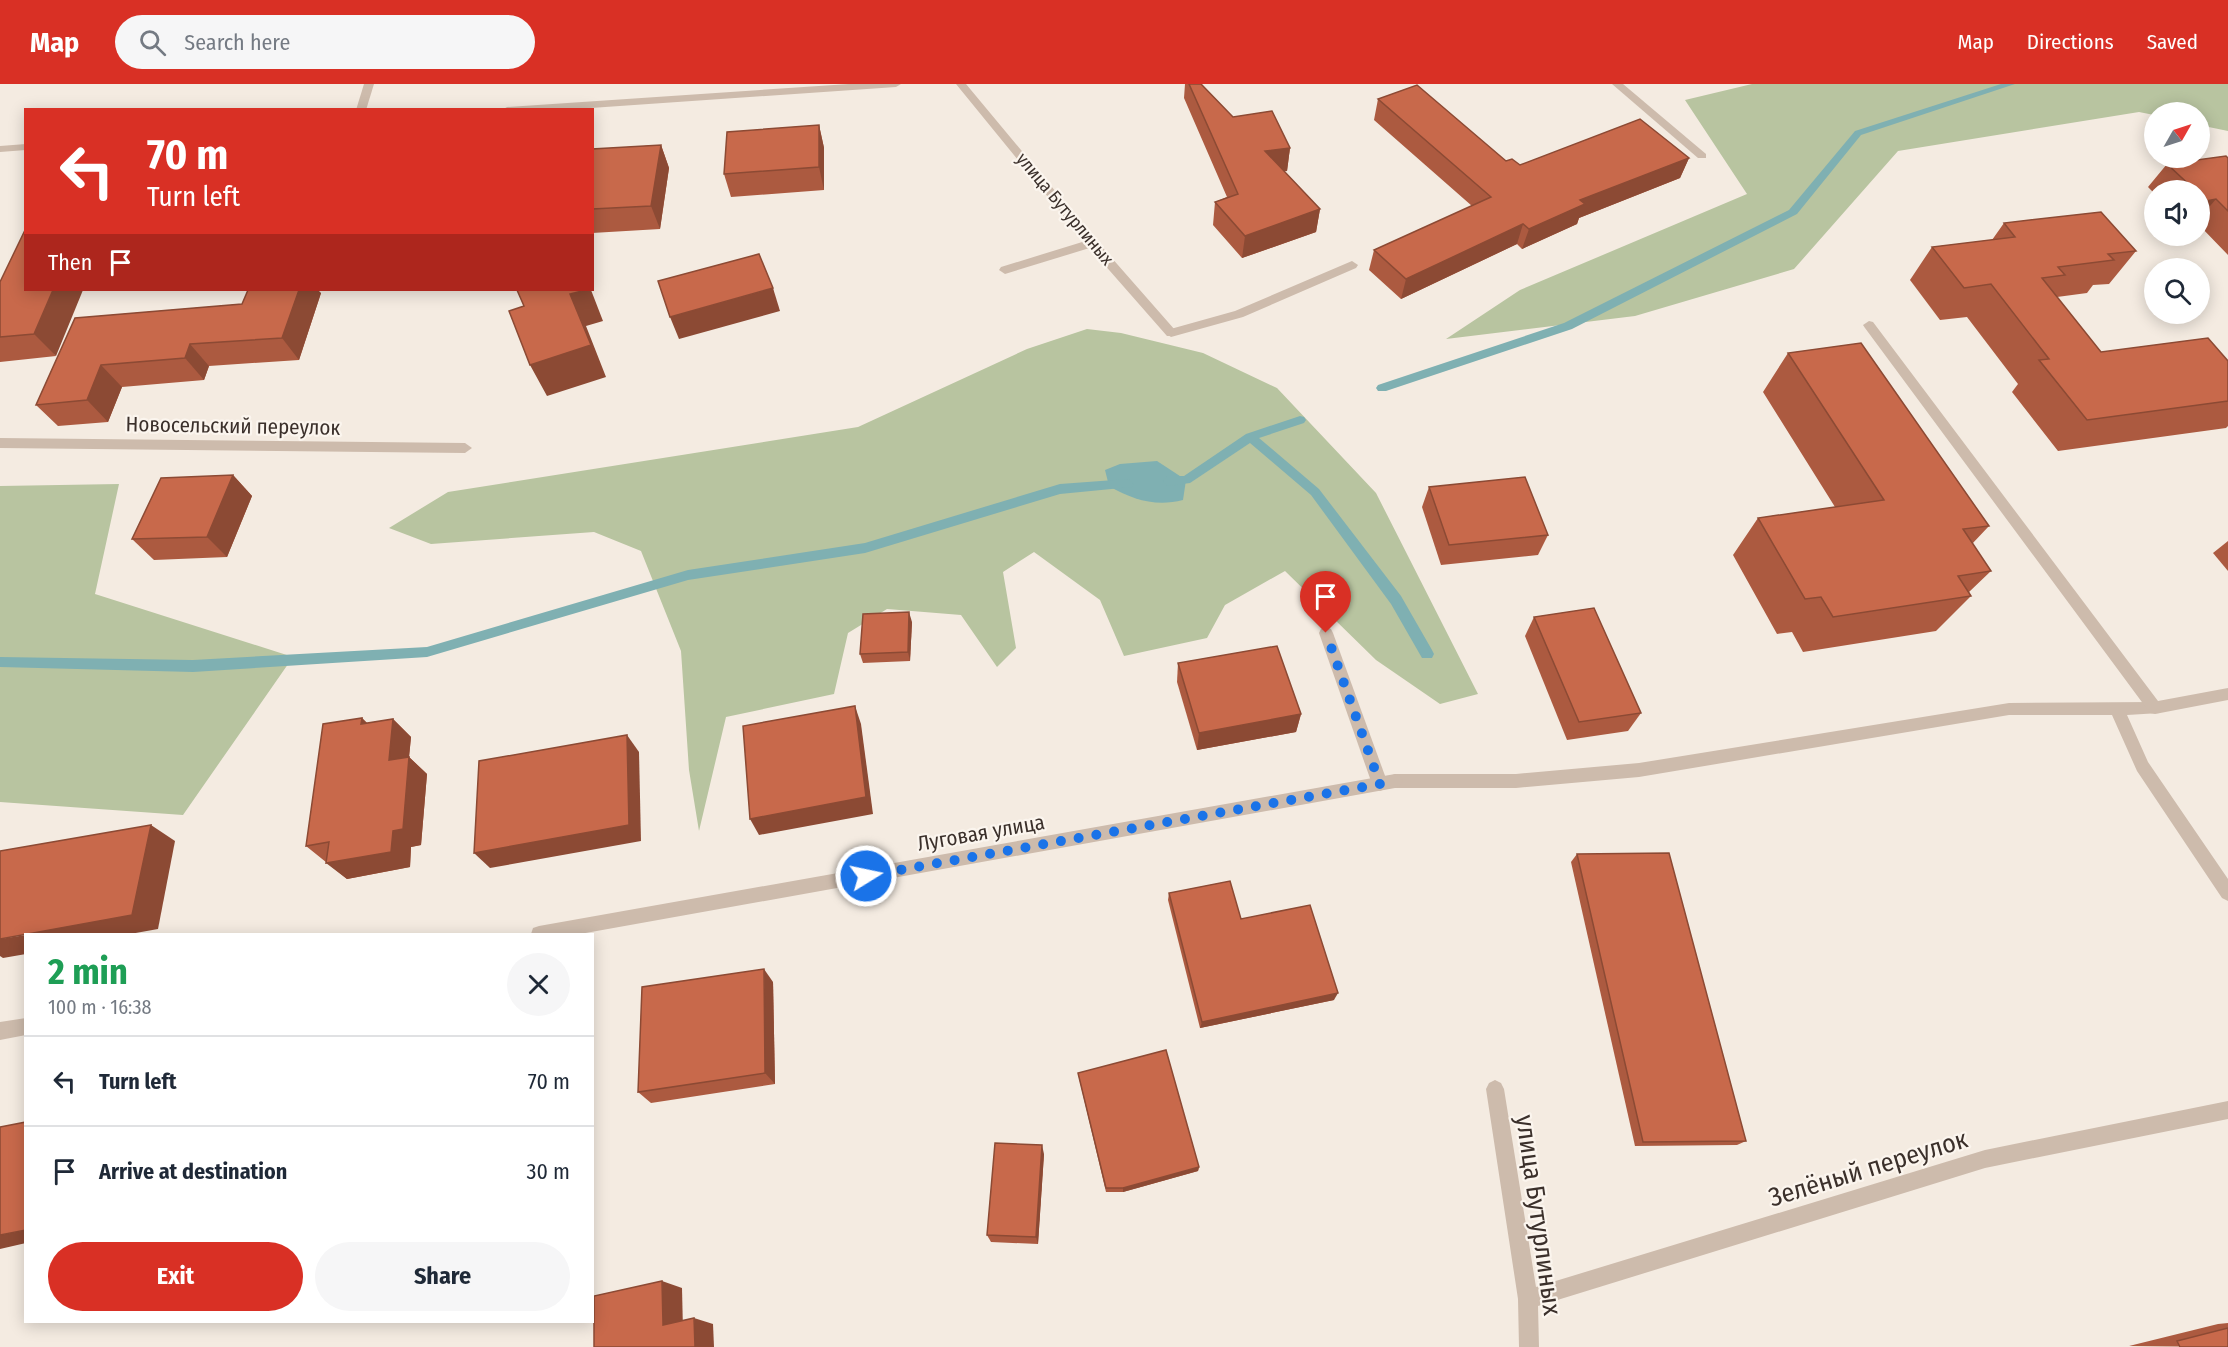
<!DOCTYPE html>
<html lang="en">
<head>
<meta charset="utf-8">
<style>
	body { margin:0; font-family:"Fira Sans Condensed",sans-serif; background:#f6f6f7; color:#1f2937; height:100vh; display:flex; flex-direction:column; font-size:22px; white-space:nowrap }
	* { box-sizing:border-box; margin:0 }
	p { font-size:20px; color:#747a83 }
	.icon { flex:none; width:33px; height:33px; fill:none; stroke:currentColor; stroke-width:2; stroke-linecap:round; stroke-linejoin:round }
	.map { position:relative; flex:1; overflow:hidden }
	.panel { position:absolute; left:24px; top:849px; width:570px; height:390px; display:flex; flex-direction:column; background:#fff; border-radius:0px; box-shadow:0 3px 15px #0003 }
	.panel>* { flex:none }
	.guide { position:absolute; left:24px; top:24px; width:570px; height:183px; border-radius:0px; box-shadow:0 3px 15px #0003; background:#d93025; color:#fff; overflow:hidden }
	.needle { width:39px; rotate:51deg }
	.fabs { position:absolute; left:2144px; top:18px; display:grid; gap:12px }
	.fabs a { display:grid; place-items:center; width:66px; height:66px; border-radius:50%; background:#fff; box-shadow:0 3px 15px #0003; font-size:30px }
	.pin { position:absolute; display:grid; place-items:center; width:51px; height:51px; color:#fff; margin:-62px -26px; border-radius:50% 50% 50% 0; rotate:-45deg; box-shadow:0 0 6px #0007 }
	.pin .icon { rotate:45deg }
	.me { position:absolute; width:66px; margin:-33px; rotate:80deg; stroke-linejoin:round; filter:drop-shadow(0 0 4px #0008) }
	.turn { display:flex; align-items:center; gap:21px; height:126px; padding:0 24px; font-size:27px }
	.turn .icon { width:78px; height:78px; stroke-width:2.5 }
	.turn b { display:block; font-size:42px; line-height:51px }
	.then { display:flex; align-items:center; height:57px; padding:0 24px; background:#0003; gap:12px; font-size:22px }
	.round { display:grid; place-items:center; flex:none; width:63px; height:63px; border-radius:32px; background:#f6f6f7 }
	.overview { display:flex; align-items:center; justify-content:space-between; height:102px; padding:0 24px }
	h1 { font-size:36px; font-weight:700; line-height:45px; color:#1e9e55 }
	.action { display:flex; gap:12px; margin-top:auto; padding:12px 24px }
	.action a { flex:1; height:69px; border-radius:36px; background:#d93025; color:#fff; font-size:24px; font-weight:700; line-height:69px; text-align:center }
	.action a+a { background:#f6f6f7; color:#1f2937 }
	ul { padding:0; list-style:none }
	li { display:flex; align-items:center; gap:18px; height:90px; padding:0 24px; border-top:2px solid #e0e1e3 }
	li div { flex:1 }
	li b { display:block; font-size:22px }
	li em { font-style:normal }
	header { display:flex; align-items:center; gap:36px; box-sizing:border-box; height:84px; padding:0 30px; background:#d93025; color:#fff }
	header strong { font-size:28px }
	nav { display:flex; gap:33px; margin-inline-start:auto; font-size:21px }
	.search { width:420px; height:54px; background:#f6f6f7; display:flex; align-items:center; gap:15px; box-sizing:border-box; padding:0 21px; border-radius:33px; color:#747a83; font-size:22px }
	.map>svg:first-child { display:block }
</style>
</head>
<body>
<header>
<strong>Map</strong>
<div class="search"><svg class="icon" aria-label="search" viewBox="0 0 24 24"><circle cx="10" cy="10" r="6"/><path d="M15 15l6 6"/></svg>Search here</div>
<nav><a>Map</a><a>Directions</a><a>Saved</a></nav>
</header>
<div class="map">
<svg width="2228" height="1263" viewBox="0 0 2228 1263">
	<rect width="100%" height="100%" fill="#f4ebe1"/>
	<g fill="#b8c4a0">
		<polygon points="1752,0 2228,0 2228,47 2199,41 2199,28 2154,28 2154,31 2139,28 1898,67 1794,185 1635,232 1446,255 1520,206 1747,110 1685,16"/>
		<polygon points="1087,245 1121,249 1203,269 1277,304 1376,409 1478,610 1440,620 1376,576 1285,487 1225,521 1207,554 1124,572 1100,516 1034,468 1003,488 1016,564 997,583 961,531 887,525 848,549 834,610 726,633 699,747 689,686 681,567 641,467 594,448 431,460 389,444 448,408 858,343 1027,265"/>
		<polygon points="119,400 95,510 293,573 183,731 0,718 0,402"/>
	</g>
	<path fill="#7fb0b2" d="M1157,377L1186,396L1183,416C1156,423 1133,416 1109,402L1105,386L1120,380Z"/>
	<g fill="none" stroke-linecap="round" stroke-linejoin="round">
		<g fill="#7fb0b2" fill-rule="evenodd">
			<polygon points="2001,0 2015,0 1861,51 1797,130 1572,245 1386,307 1378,307 1376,304 1378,301 1564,239 1789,126 1855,47"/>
			<polygon points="1300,332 1304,333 1306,336 1304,339 1259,354 1319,405 1401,512 1432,566 1434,570 1432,574 1422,574 1391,520 1311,411 1250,359 1190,399 1168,402 1162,397 1168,392 1184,392 1246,350"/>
			<polygon points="1128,395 1134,400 1132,403 1060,410 865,469 688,496 427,573 193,588 0,583 0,573 193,576 427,563 688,486 865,459 1060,400"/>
		</g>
		<g fill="#cdbbac" fill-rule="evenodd">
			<polygon points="1612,0 1623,0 1706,70 1706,74 1698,74"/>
			<polygon points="1092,155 1096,156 1096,162 1005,190 999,186 1001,183"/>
			<polygon points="1352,177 1358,181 1356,184 1243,233 1171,253 1165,249 1167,246 1235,227"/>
			<polygon points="1326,543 1331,545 1333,549 1388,700 1385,705 1380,707 1375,705 1372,700 1319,549 1321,545"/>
			<polygon points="2155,618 2160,619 2162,624 2160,629 2127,631 2148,678 2228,795 2228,817 2222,814 2137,687 2112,631 2009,631 1639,693 1516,704 1395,704 1390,702 1387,697 1390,692 1395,690 1516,690 1639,679 2009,619"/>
		</g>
		<g fill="#cdbbac" fill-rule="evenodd">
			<polygon points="364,0 374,0 366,26 356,26"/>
			<polygon points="849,0 901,0 896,3 562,26 502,26 507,23"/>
			<polygon points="956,0 966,0 1096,156 1175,246 1175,252 1167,252 1088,162"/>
			<polygon points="26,60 26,66 0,68 0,62"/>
			<polygon points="1869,237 1873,238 2158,617 2228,604 2228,616 2155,630 2150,629 1865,244 1863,241"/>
			<polygon points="0,354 465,359 472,364 465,369 0,364"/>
			<polygon points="1395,690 1400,692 1403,697 1400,702 1395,704 580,850 531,850 533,844 539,842"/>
			<polygon points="26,934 26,951 0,956 0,938"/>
			<polygon points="1495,996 1501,999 1504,1005 1536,1203 1985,1066 2228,1017 2228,1035 1985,1084 1538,1222 1539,1263 1519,1263 1518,1215 1486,1005 1489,999"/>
		</g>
	</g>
	<g fill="#ac5a40">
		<polygon points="1185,0 1201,0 1233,33 1290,64 1287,87 1284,87 1320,125 1316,148 1242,174 1213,141 1215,118 1227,113 1184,14"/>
		<polygon points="1378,15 1506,77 1520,81 1689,74 1680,94 1579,134 1577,140 1522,165 1517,160 1401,215 1369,186 1374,166 1472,122 1374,36"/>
		<polygon points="819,41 824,64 824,106 731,113 724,90"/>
		<polygon points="661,61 669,84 660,145 592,149 592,65"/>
		<polygon points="2228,74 2228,171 2199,141 2199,106 2154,106 2154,109 2148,103 2167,80"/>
		<polygon points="2004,139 2136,167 2109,200 2093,201 2087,209 2057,213 2101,268 2228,277 2228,342 2226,344 2058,367 2012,308 2018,300 1967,233 1940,236 1910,196 1932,163 1992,156"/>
		<polygon points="0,198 56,272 0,278"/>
		<polygon points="321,209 299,276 209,282 204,296 122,303 108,338 58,342 36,321 75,234 242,220"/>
		<polygon points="1788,269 1989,442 1972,460 1991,487 1969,508 1971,512 1936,547 1803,568 1792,548 1777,550 1733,471 1758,434 1835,423 1763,308"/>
		<polygon points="233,391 252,412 227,473 154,476 132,455"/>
		<polygon points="1429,403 1548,451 1538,471 1441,481 1422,423"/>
		<polygon points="2228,457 2228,487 2213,469"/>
		<polygon points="1534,533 1641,629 1628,647 1567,656 1525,552"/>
		<polygon points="912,538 910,577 863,579 860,570"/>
		<polygon points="1178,579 1301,630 1296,648 1197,666 1177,598"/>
		<polygon points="362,634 367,639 393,635 411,653 409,673 427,690 421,761 411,763 410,783 347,795 306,762"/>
		<polygon points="1577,770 1746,1057 1737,1061 1635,1062 1571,778"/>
		<polygon points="1169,809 1241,835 1334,916 1200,944 1168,816"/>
		<polygon points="773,898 775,1000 651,1019 638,1008"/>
		<polygon points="1078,989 1199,1083 1198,1087 1123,1108 1106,1108 1079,994"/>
		<polygon points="1044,1070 1038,1160 991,1158 987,1151"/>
		<polygon points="2228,1239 2228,1263 2129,1262 2218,1240"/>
	</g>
	<g fill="#8c4a34">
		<polygon points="819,41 824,64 824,106 819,83"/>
		<polygon points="661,61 669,84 660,145 651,122"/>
		<polygon points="1290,64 1287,87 1263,90 1265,67"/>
		<polygon points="1689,74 1680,94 1579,134 1577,140 1522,165 1529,145 1580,116"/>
		<polygon points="2216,115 2199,135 2199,125 2206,117"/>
		<polygon points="1320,125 1316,148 1242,174 1245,152"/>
		<polygon points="1523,140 1517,160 1401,215 1406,195"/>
		<polygon points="773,204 780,227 679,255 670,233"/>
		<polygon points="53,206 83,206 56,272 34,250"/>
		<polygon points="299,206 318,206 321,209 299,276 282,254"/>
		<polygon points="586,206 591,206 603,237 586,242 606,293 547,312 530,281 570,210"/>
		<polygon points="190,260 209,282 204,296 185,274"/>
		<polygon points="101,281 122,303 108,338 87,316"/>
		<polygon points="233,391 252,412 227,473 207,453"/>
		<polygon points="909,528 912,538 910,577 908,568"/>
		<polygon points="855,622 861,640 873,730 759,751 750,735"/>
		<polygon points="1301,630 1296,648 1197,666 1199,649"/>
		<polygon points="362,634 380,652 361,640"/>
		<polygon points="393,635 411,653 407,693 389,676"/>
		<polygon points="627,651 639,668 641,757 490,784 474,769"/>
		<polygon points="409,673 427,690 421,761 411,763 410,783 347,795 326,779 393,747"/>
		<polygon points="151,741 175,757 158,845 130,850 26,850"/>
		<polygon points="26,851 26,870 3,874 0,872 0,855"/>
		<polygon points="764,885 773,898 775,1000 765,989"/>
		<polygon points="1338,909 1334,916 1200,944 1202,938"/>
		<polygon points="1042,1061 1044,1070 1038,1160 1036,1153"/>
		<polygon points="1199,1083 1198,1087 1123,1108 1123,1104"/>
		<polygon points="26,1146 26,1159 0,1165 0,1151"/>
		<polygon points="662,1197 682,1204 683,1247 663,1241"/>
		<polygon points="694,1234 713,1240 714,1263 695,1263"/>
	</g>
	<g fill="#c8694b" stroke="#8c4a34" stroke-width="1.5">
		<polygon points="1189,0 1201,0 1233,33 1272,27 1290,64 1265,67 1320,125 1245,152 1215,118 1238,110"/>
		<polygon points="1417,1 1506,77 1512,75 1520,81 1640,35 1689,74 1580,116 1585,120 1529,145 1523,140 1406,195 1374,166 1491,113 1378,15"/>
		<polygon points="819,41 819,83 724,90 727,48"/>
		<polygon points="661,61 651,122 592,125 592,65"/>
		<polygon points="2226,72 2228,74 2228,127 2216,115 2206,117 2199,111 2199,106 2195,106 2167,80"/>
		<polygon points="2101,128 2136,167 2108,170 2114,176 2058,183 2065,191 2042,194 2101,268 2208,254 2228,277 2228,317 2087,336 2039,276 2049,275 1991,200 1964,204 1932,163 2015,153 2004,139"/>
		<polygon points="26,144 26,206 53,206 34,250 0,253 0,198"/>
		<polygon points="759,170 773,204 670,233 658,197"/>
		<polygon points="248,206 299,206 282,254 190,260 185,274 101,281 87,316 36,321 75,234 242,220"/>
		<polygon points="517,206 586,206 570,210 591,261 530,281 509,227 524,222"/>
		<polygon points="1861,259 1989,442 1963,445 1991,487 1958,492 1971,512 1833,533 1821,513 1805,515 1758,434 1884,416 1788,269"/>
		<polygon points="233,391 207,453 132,455 161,394"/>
		<polygon points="1525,393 1548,451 1449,461 1429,403"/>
		<polygon points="1594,524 1641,629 1579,638 1534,533"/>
		<polygon points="909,528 908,568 860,570 863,530"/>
		<polygon points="1277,562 1301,630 1199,649 1178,579"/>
		<polygon points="855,622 866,713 750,735 743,642"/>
		<polygon points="362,634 361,640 393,635 389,676 409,673 403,745 393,747 391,768 326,779 329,758 306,762 323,640"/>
		<polygon points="627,651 629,741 474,769 479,677"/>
		<polygon points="151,741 132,831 0,855 0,767"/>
		<polygon points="1669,769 1746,1057 1643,1058 1577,770"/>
		<polygon points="1230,797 1241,835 1310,821 1338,909 1202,938 1169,809"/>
		<polygon points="764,885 765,989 638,1008 642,903"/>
		<polygon points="1166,966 1199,1083 1123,1104 1106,1104 1078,989"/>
		<polygon points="26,1038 26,1146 0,1151 0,1043"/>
		<polygon points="995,1059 1042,1061 1036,1153 987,1151"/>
		<polygon points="662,1197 663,1241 694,1234 695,1263 594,1263 594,1212"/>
		<polygon points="2228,1244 2228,1263 2180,1263 2177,1257"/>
	</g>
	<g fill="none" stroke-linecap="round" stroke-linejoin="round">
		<polyline stroke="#1a73e8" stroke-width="10" stroke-dasharray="0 18" points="866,792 1380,700 1326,549"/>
	</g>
	<g text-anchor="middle" stroke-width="4.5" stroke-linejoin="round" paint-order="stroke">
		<g font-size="18" fill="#3b302b" stroke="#fbf5ee">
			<text transform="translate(1065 125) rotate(50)" y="6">улица Бутурлиных</text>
		</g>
		<g font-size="21" fill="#3b302b" stroke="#fbf5ee">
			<text transform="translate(233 342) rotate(1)" y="7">Новосельский переулок</text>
			<text transform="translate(981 749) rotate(-10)" y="7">Луговая улица</text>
		</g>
		<g font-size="26" fill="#3b302b" stroke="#fbf5ee">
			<text transform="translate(1868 1084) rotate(-17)" y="9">Зелёный переулок</text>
			<text transform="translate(1539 1131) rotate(82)" y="9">улица Бутурлиных</text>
		</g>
	</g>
</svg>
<div class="fabs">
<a><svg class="needle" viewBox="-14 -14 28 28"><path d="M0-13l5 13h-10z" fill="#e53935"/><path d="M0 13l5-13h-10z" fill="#747a83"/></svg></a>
<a><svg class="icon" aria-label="sound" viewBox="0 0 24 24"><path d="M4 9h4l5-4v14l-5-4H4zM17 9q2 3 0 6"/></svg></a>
<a><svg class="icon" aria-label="search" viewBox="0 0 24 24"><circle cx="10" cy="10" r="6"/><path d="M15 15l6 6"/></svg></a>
</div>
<div class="pin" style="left:1326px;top:549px;background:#d93025"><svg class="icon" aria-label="arrive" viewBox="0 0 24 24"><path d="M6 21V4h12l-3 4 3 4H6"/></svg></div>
<svg class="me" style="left:866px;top:792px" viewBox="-20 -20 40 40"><circle r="17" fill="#1a73e8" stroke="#fff" stroke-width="3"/><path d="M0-11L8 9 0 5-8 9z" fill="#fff"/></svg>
<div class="guide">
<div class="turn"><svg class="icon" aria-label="left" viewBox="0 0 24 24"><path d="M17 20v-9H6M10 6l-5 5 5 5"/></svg><div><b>70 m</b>Turn left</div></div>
<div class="then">Then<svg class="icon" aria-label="arrive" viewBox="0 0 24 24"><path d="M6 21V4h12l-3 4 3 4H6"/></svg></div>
</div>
<section class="panel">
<div class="overview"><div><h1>2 min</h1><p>100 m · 16:38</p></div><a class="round"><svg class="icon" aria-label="close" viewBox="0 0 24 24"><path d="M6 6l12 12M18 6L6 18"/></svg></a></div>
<ul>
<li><svg class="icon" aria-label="left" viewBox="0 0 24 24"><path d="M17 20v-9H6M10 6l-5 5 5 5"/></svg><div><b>Turn left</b></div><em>70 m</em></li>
<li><svg class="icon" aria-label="arrive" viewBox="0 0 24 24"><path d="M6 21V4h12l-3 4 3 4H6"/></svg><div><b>Arrive at destination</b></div><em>30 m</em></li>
</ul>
<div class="action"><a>Exit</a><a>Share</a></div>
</section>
</div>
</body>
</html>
